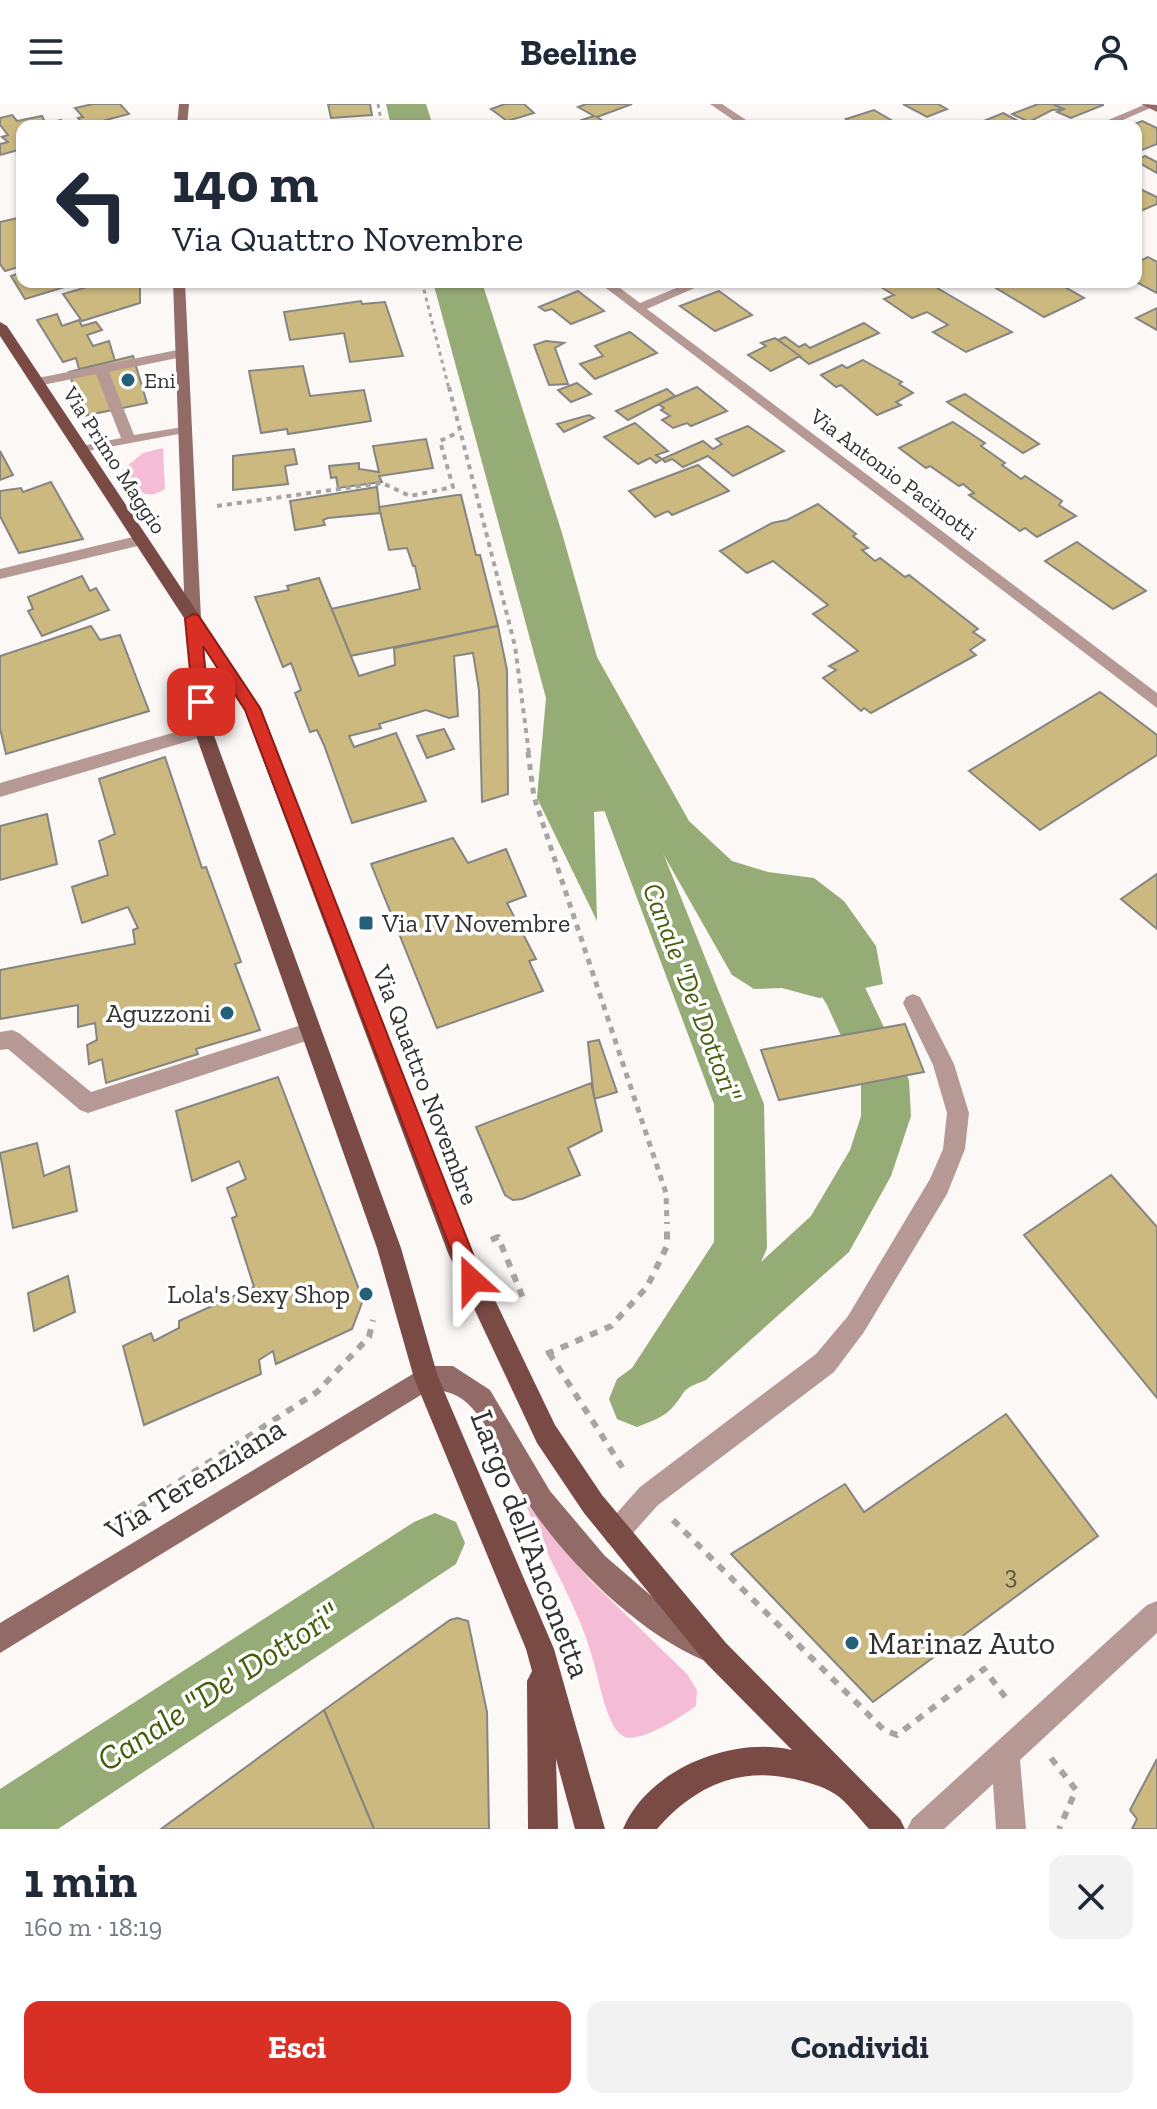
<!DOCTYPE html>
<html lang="it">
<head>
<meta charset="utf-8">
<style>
	body { margin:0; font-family:"Zilla Slab",serif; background:#f2f2f3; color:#1f2937; height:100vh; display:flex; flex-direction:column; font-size:30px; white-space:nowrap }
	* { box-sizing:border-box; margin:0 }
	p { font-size:26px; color:#747a83 }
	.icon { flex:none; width:44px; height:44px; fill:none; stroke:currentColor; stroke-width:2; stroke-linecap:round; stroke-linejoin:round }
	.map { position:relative; height:1725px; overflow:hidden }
	.panel { display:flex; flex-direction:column; background:#fff; flex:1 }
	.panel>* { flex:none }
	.hud { position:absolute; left:16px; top:16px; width:1126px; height:168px; border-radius:16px; box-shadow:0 2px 6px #0004; background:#fff; color:#1f2937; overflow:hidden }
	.pin { position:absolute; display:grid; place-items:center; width:68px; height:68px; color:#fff; margin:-34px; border-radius:16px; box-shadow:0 4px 12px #0006 }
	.me { position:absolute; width:88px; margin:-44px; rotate:336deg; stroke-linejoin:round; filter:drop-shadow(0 0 6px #0008) }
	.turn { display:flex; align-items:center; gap:28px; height:168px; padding:0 24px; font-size:36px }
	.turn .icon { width:104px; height:104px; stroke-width:2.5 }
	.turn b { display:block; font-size:56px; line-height:68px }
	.round { display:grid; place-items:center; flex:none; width:84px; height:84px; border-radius:16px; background:#f2f2f3 }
	.summary { display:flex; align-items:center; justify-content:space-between; height:136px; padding:0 24px }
	h1 { font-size:48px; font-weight:700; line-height:60px }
	.cta { display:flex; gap:16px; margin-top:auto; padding:16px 24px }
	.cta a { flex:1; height:92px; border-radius:16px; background:#d93025; color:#fff; font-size:32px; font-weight:700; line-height:92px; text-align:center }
	.cta a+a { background:#f2f2f3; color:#1f2937 }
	header { display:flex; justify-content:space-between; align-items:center; height:104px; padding:0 24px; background:#fff; font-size:36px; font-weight:700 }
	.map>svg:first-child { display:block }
</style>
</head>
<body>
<header><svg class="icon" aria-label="menu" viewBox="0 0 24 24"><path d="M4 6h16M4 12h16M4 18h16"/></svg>Beeline<svg class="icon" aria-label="person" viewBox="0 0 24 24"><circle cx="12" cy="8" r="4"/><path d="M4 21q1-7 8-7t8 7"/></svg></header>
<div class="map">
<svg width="1157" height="1725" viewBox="0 0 1157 1725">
	<rect width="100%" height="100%" fill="#fbf8f6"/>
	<g fill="#f5bdd5">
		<path d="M163,344L165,385C143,399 134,384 122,366L143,349Z"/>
		<path d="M525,1398L588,1474L687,1570L697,1586L696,1602C683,1612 640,1639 625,1633C606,1625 599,1574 593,1556C578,1500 545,1452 525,1398Z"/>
	</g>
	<g fill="#96ac76">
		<polygon points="386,0 426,0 433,22 391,22"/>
		<polygon points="433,178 482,178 562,429 597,553 689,717 732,757 768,768 814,774 844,797 876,842 883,880 819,894 782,884 754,885 732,871 637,704 594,708 597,817 537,694 546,594"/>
	</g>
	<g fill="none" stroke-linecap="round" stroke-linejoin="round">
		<g fill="#96ac76" fill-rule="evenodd">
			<path d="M602,632L616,636L622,647L764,1000L767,1144L761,1158L811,1112L850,1046L861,1012V976L827,901L788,837L795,824L811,818L827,824L861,875L909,976L911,1012L891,1072L849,1148L706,1276C678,1287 689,1285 672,1304C663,1314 649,1318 637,1323L617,1315L609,1295L617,1275L632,1264L714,1138V1000L582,647L588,636Z"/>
			<polygon points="435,1409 456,1418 465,1439 456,1460 58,1725 0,1725 0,1685 414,1418"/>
		</g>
	</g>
	<g fill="#cbb980" stroke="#868582" stroke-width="2">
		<polygon points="93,0 120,0 129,10 106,16 110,19 84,22 78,14 83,13 75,4"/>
		<polygon points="328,0 370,0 372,11 331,14"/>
		<polygon points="505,0 524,0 534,9 507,17 491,5"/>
		<polygon points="586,0 632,0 597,13 609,21 618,22 583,22 576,18 594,12 578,3"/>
		<polygon points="903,0 938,0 947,5 927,13"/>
		<polygon points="1053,0 1064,5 1052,6 1029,18 1012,10 1038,0"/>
		<polygon points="1053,0 1103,0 1103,1 1071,14 1057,8 1064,5"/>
		<polygon points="874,6 896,19 887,22 858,22 846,15"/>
		<polygon points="1003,9 1028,22 974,21"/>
		<polygon points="12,11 17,17 42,12 46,20 61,16 65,22 22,22 22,45 0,51 0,40 8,38 2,33 8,31 0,21 0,14"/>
		<polygon points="1142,17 1157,24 1157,40 1142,46 1136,43 1136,22 1130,22"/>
		<polygon points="1145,52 1157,58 1157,69 1136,57"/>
		<polygon points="1136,83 1157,93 1157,100 1136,109"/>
		<polygon points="22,113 22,162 5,167 0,160 0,118"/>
		<polygon points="1148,153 1157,158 1157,189 1136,178 1136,159"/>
		<polygon points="22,168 22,178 65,178 68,182 25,195 11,172"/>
		<polygon points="104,178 140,178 140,199 82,217 63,190"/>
		<polygon points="858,178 927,178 1012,228 966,248 933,228 948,221 927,208 912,214 884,195 894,191 874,179 865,183"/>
		<polygon points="986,178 1056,178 1084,194 1044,213"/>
		<polygon points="578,187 604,207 571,220 552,205 545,207 539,203"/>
		<polygon points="719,187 752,211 715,227 680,202"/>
		<polygon points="361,197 362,200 385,198 403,252 350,258 344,229 290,236 284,208"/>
		<polygon points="1157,204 1157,226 1136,214"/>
		<polygon points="57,210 62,222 79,216 82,222 96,218 102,226 87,231 93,242 109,237 115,257 79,265 76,254 63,258 37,216"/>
		<polygon points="864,219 879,229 809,260 778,236 785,233 799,243 805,240 810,244"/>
		<polygon points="630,228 657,249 595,275 580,260 603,252 595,242"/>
		<polygon points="775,234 800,252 771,267 748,251 766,242 761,239"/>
		<polygon points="546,237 564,239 555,244 568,280 549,281 534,241"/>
		<polygon points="133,252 147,299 83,312 69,268"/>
		<polygon points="863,256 902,278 899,280 913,289 896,298 901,301 877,311 841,281 836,283 821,271 842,261 847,264"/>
		<polygon points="303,262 310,292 364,286 371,317 288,330 287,325 261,329 249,267"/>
		<polygon points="577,279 591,290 571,298 558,286"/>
		<polygon points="697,283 727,307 691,322 687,319 673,324 662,316 670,312 661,306 664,304 658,300"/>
		<polygon points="667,285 675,292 628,316 616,307"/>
		<polygon points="965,290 1039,340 1023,349 947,298"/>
		<polygon points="589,311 594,314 564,328 557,320"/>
		<polygon points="953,318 985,339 981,342 1005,359 1002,361 1021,375 1025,372 1062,397 1059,401 1076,412 1037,433 1025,424 1020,427 969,391 974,389 963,380 959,382 930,362 926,364 899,344"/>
		<polygon points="635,319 668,347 656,351 662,355 656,359 650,354 638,360 604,333"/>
		<polygon points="748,322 784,347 733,372 708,352 683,363 672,355 665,358 662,355 703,337 713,345 722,340 716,335"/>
		<polygon points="426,335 433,364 379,372 382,378 338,384 336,373 331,374 329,362 359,359 359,365 379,368 373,342"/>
		<polygon points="294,345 297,360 285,362 288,380 233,386 233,352"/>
		<polygon points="0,347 13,371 0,376"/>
		<polygon points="698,361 729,387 672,411 668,407 655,413 629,387"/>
		<polygon points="51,378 83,435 19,449 0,412 0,387 21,384 23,388"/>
		<polygon points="377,383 380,409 328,414 323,416 325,421 295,426 290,397"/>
		<polygon points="457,391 461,391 476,451 480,451 498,522 350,552 331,505 420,485 415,462 413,462 407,444 389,446 379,403"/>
		<polygon points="818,400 856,430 853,432 868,444 862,446 875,457 880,454 905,473 909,471 978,525 973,528 985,536 970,546 976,551 871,609 864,604 861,607 823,574 836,566 829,562 858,547 813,510 828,501 773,457 747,469 720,447 772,419 787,416"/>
		<polygon points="1077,438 1146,487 1113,505 1045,457"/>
		<polygon points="82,472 90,487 96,484 109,506 42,532 28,507 33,505 28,493"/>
		<polygon points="319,474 359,572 395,561 394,544 498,522 507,566 508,690 482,698 479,586 473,549 454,552 458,612 449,614 426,606 379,620 381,624 349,632 354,643 396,629 426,697 352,719 324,641 317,626 310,628 295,589 301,586 291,559 283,563 255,493 289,486 287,482"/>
		<polygon points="91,522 100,536 120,531 149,607 6,650 0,624 0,552"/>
		<polygon points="1100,588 1157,631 1157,651 1040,726 969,667"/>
		<polygon points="444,625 454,645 427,654 417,632"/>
		<polygon points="165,653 202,764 206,763 241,858 235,860 260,926 196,945 198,950 106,979 102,955 89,960 87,941 97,936 95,919 78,923 78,901 0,915 0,866 135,840 133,826 138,824 128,803 82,819 72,783 108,771 99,737 115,730 99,675"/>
		<polygon points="47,710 57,760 0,776 0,722"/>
		<polygon points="453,734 468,759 506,745 526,792 507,799 536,855 529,857 543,887 437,924 371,760"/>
		<polygon points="1157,770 1157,825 1121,795"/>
		<polygon points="905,920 924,968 779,996 761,946"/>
		<polygon points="599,936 617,988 594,995 588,938"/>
		<polygon points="278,973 363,1196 352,1225 276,1260 273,1247 259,1256 261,1270 144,1321 123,1242 151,1229 154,1237 179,1224 179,1217 254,1183 232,1114 237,1112 227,1084 246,1075 239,1057 192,1077 176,1007"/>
		<polygon points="591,979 602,1027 568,1044 580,1071 522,1095 513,1096 505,1091 476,1023"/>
		<polygon points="37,1039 44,1072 69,1062 77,1107 13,1124 0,1049"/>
		<polygon points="1111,1071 1157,1123 1157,1294 1024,1131"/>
		<polygon points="68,1172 75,1208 34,1227 28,1189"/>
		<polygon points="1006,1310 1098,1432 873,1598 731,1450 845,1380 864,1408"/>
		<polygon points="457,1514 468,1517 487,1608 489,1725 374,1725 324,1606 450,1516"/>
		<polygon points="324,1606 374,1725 161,1725"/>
		<polygon points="1157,1655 1157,1725 1132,1725 1137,1715 1130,1706"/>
	</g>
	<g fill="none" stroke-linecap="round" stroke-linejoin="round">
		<g stroke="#a7a5a3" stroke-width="3" stroke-dasharray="4 4" stroke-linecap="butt">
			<polyline points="378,0 382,22"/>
			<polyline points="422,178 449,285"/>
		</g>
		<g stroke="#a7a5a3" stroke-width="4" stroke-dasharray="5 5" stroke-linecap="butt">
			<polyline points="449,283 515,542 529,650"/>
			<polyline points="217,402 382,379 410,392 453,383 440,337 459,328"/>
		</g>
		<polyline stroke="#a7a5a3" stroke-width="5" stroke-dasharray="6 6" stroke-linecap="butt" points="528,648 534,693 666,1089 667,1120"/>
		<g stroke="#a7a5a3" stroke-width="6" stroke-dasharray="8 8" stroke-linecap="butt">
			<polyline points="491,1136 498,1133 523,1194"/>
			<polyline points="548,1246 549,1249 611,1222 647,1183 667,1142 667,1118"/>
			<polyline points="549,1249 624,1366"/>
			<polyline points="673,1416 884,1626 897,1631 984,1565 1009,1598"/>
			<polyline points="112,1421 317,1288 369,1233 373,1216"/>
			<polyline points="1051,1654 1076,1686 1059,1725"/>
		</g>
		<g fill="#b69995" fill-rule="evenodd">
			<polygon points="182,245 189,249 187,252 109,268 134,331 189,322 191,325 184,329 77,349 77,343 121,334 96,270 38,282 31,278 38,274"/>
			<polygon points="913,890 920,893 954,960 969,1009 965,1045 947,1090 864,1228 834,1268 658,1401 625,1438 616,1442 607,1438 603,1429 607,1420 640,1383 816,1250 848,1212 930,1075 943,1045 947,1009 933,961 903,899 906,893"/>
			<polygon points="311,918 318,921 321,927 318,933 88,1009 80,1006 8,945 0,946 0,928 12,926 19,929 91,988"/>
		</g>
		<g fill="#b69995" fill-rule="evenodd">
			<polygon points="710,0 722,0 755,22 742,22"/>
			<polygon points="1146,0 1155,2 1109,22 1094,22"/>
			<polygon points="598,178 612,178 640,199 691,178 708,178 647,205 1157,589 1157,604"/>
			<polygon points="141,431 146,432 146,440 0,475 0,465"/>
			<polygon points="203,620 212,626 209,631 0,693 0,679"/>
			<polygon points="1157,1497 1157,1529 1020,1656 1026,1725 996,1725 993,1680 944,1725 907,1725 912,1715 1147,1501"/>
		</g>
		<g fill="#936b66" fill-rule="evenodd">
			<polygon points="179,0 189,0 187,22 177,22"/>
			<polygon points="1141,0 1157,1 1157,8"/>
			<polygon points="173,178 185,178 201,515 193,521 185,515"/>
			<path d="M426,1262H453L490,1286L550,1387L605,1452L670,1508L715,1533L719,1543L715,1553L705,1557C639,1529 572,1463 531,1404C512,1376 494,1327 472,1304C460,1290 446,1286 429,1286L0,1549V1519Z"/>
		</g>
		<path fill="#7a4a45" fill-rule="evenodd" d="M0,218L7,222L261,604L470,1144L555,1321L602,1391L726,1539L900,1715L905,1725H869C859,1714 847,1698 835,1690C823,1682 807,1678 794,1675C738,1662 694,1683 657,1725H623C648,1665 732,1632 792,1646L706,1559L584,1409L537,1339L448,1149L244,605L204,544L212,626L401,1144L438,1273L554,1545L605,1725H575L556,1655L558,1725H528L527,1577L532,1567L526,1545L414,1274L377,1144L194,626L186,517L0,232Z"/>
	</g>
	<polygon fill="#d93025" stroke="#8d1f18" stroke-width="2" points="193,510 198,511 260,604 483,1176 480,1183 472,1187 465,1183 245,606 203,542 208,598 201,604 193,598 185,515"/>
	<g fill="#246178" stroke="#fff" stroke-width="3">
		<circle cx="128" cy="276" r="8"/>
		<rect x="358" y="811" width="16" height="16" rx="4"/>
		<circle cx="227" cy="909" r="8"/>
		<circle cx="366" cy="1190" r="8"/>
		<circle cx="852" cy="1539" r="8"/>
	</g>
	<g text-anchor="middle" stroke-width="7" stroke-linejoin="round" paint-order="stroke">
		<g font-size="22" fill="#333231" stroke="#fff" text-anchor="start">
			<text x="144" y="284">Eni</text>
		</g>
		<g font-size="22" fill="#333231" stroke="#fff">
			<text transform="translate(115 356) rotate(57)" y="8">Via Primo Maggio</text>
			<text transform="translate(894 370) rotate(37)" y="8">Via Antonio Pacinotti</text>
		</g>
		<g font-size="26" fill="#333231" stroke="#fff" text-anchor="end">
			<text x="382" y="828" text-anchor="start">Via IV Novembre</text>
			<text x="211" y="918">Aguzzoni</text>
			<text x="350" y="1199">Lola's Sexy Shop</text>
		</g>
		<g font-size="26" fill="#333231" stroke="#fff">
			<text transform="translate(426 981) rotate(69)" y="9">Via Quattro Novembre</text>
		</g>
		<g font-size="26" fill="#595445">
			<text x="1011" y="1480">3</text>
		</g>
		<g font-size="28" font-style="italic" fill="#445e0b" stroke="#fff">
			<text transform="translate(693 888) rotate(69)" y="10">Canale "De' Dottori"</text>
		</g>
		<g font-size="32" fill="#333231" stroke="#fff">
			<text transform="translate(195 1375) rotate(-32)" y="11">Via Terenziana</text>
			<text transform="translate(531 1440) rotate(69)" y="11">Largo dell'Anconetta</text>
		</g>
		<g font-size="32" fill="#333231" stroke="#fff" text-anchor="start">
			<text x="868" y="1550">Marinaz Auto</text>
		</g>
		<g font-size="34" font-style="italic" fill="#445e0b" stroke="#fff">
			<text transform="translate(218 1582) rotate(-33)" y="12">Canale "De' Dottori"</text>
		</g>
	</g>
</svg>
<div class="pin" style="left:201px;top:598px;background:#d93025"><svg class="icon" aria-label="arrive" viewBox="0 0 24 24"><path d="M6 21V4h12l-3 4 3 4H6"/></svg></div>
<svg class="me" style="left:472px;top:1176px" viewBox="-20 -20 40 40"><path d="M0-17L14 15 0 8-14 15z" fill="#d93025" stroke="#fff" stroke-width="4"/></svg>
<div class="hud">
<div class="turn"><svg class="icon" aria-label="left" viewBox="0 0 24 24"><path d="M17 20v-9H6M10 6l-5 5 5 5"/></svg><div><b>140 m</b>Via Quattro Novembre</div></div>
</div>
</div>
<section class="panel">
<div class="summary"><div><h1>1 min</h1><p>160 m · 18:19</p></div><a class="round"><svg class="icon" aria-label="close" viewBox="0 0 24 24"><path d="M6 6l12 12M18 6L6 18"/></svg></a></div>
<div class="cta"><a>Esci</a><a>Condividi</a></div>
</section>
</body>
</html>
